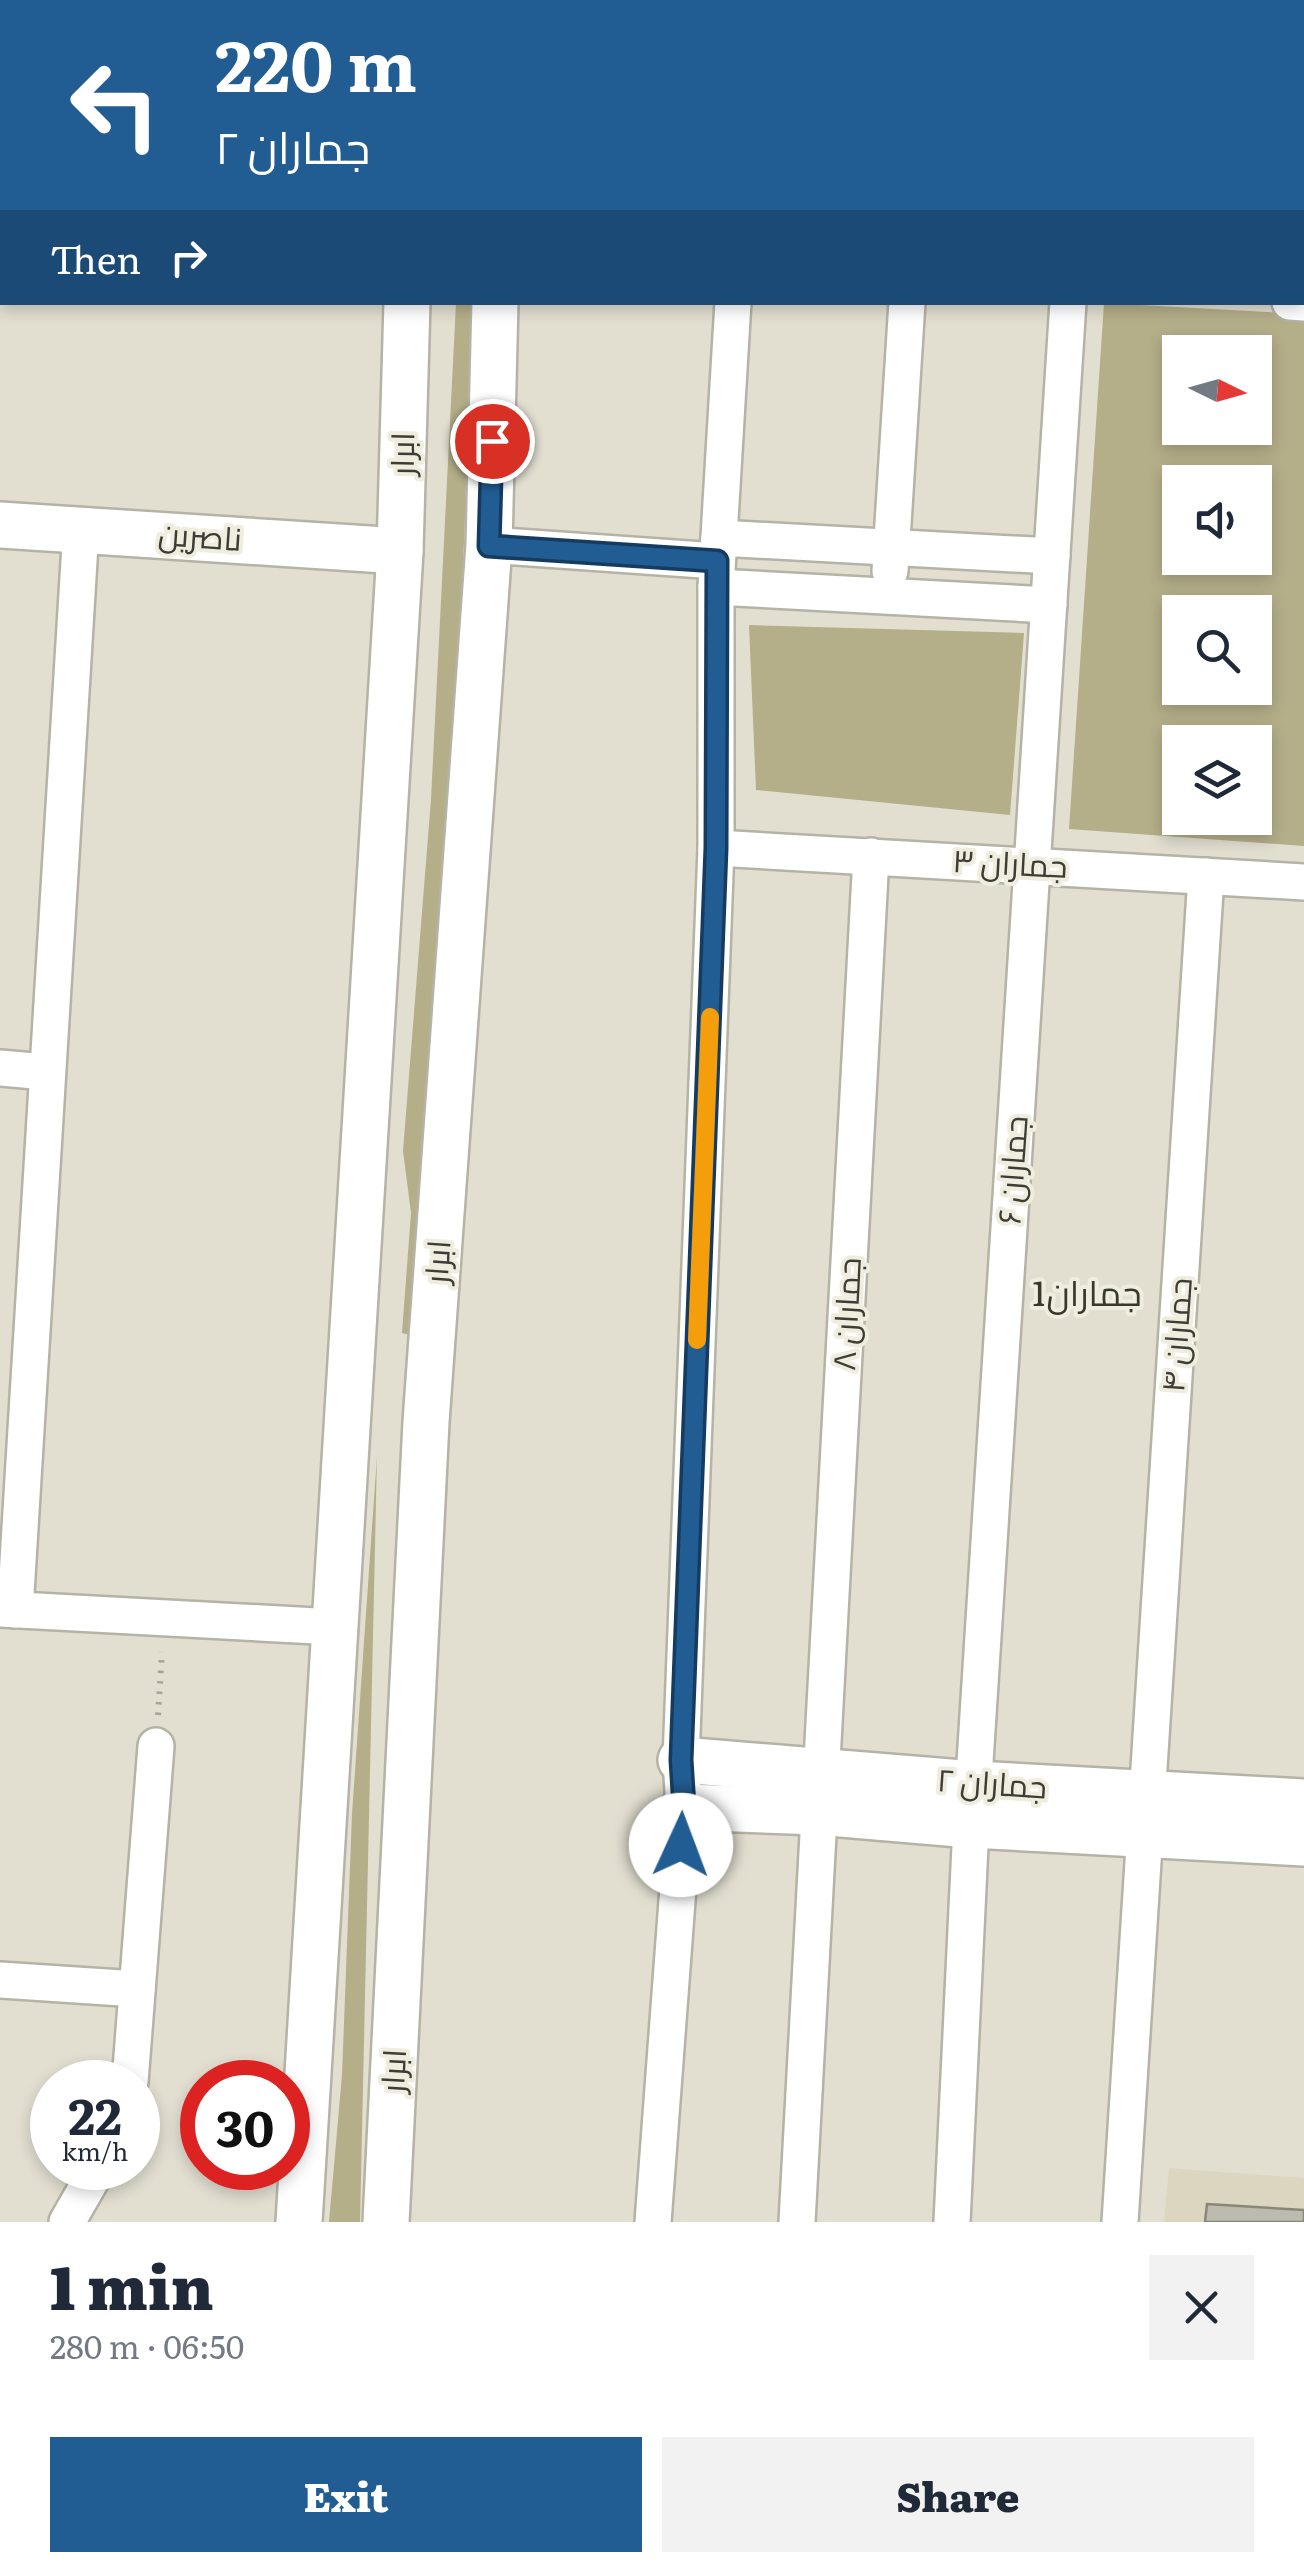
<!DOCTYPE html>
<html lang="en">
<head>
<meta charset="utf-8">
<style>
	body { margin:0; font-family:Literata,Cairo,serif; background:#f2f2f3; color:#1f2937; height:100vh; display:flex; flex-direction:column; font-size:38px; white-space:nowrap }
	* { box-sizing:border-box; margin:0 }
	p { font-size:32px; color:#747a83 }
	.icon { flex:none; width:55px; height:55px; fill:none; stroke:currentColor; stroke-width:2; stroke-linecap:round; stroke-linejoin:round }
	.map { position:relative; height:2222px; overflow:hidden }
	.panel { display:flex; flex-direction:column; background:#fff; flex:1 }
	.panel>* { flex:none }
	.hud { position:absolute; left:0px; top:0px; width:1305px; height:305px; box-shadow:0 5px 15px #0003; background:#215d93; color:#fff; overflow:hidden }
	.needle { width:65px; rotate:95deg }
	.buttons { position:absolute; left:1162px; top:335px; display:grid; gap:20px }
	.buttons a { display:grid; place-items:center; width:110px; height:110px; border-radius:0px; background:#fff; box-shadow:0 5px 15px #0003; font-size:50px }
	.speed { position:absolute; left:30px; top:2060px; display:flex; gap:20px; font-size:50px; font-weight:700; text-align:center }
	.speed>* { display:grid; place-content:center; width:130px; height:130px; border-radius:50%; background:#fff; box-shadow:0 5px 15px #0003; line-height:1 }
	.speed small { font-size:25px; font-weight:400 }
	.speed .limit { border:15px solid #d22; background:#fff; color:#111 }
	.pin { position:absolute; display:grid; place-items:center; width:85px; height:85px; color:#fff; margin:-42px; border:5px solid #fff; border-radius:50%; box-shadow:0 2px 10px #0007 }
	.me { position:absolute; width:110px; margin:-55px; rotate:2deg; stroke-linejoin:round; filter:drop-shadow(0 0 8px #0008) }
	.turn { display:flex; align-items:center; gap:35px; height:210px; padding:0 50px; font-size:45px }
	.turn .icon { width:130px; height:130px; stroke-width:2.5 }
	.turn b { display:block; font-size:70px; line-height:85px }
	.then { display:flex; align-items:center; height:95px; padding:0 50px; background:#0003; gap:20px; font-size:38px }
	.round { display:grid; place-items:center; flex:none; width:105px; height:105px; border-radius:0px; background:#f2f2f3 }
	.summary { display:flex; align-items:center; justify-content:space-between; height:170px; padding:0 50px }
	h1 { font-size:60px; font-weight:800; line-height:75px }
	.button { display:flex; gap:20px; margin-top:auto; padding:20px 50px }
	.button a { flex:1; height:115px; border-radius:0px; background:#215d93; color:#fff; font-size:40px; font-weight:800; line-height:115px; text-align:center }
	.button a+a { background:#f2f2f3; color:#1f2937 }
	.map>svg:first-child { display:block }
</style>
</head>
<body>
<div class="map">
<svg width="1304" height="2222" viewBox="0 0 1304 2222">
	<rect width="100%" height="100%" fill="#e2dfd1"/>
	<polygon fill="#dad6c0" points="1169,2168 1304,2178 1304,2222 1164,2222"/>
	<g fill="#b4ae89" fill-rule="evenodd">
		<polygon points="456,303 474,303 458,684 414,1336 402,1333 411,1213 403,1151 431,799"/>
		<path d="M1104,303L1304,314V846L1069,829ZM1180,352H1255V428H1180ZM1180,482H1255V558H1180ZM1180,612H1255V688H1180ZM1180,742H1255V818H1180Z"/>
		<polygon points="749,625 1024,633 1010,815 756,790"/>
		<polygon points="377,1456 360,2222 329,2222 342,2075 352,1814"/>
	</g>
	<polygon fill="#bdbbad" stroke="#898779" stroke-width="2.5" points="1207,2204 1304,2210 1304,2222 1205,2222"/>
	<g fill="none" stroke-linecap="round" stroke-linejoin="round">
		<defs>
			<g id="minor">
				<polyline points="751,2 751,0"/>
				<polyline points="926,2 926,0"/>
				<polyline points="1088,2 1088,0"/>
				<polyline points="1262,2 1262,0"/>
				<polyline points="1290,302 1304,303"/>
				<polyline points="719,538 1052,556"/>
				<polyline points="489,545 717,561"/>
				<polyline points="890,571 907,302"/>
				<polyline points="716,587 1049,605"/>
				<polyline points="716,848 1304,882"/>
				<polyline points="0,1068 46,1072"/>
				<polyline points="0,1609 335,1627"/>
				<polyline points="15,1610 81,528"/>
				<polyline points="0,1980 137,1989"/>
				<polyline points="130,2082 156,1746"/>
				<polyline points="67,2222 98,2168"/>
				<polyline points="653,2222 684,1807 681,1760 716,848 716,587 733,302"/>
				<polyline points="797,2222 871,856"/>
				<polyline points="952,2222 971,1825 1068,302"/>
				<polyline points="1120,2222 1206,876"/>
			</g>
			<g id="tertiary">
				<polyline points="415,2 415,0"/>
				<polyline points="501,2 501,0"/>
				<polyline points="0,525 400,551"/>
				<polyline points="681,1760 974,1784 1304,1802"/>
				<polyline points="684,1807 818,1812 971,1825 1304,1843"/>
				<polyline points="299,2222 400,551 407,302"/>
				<polyline points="386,2222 426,1422 489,545 495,302"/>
			</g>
		</defs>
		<use href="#minor" stroke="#b5b3a5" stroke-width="40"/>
		<use href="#tertiary" stroke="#b5b3a5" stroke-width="50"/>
		<polyline stroke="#a7a59a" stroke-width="6" stroke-dasharray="2.5 8" stroke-linecap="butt" points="158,1715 162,1652"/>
		<use href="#minor" stroke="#fff" stroke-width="35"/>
		<use href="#tertiary" stroke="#fff" stroke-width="45"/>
	</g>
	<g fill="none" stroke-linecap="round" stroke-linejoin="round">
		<defs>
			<polyline id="route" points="492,441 489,546 717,561 716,848 681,1760 684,1807 681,1845"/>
		</defs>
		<use href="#route" stroke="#153c60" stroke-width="25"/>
		<use href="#route" stroke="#215d93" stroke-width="18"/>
		<polyline stroke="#f59e0b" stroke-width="18" points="697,1340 710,1017"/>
	</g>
	<g text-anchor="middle" stroke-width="8" stroke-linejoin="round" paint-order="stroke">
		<g font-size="32" fill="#3d3c37" stroke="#efedde">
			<text transform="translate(403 454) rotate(-89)" y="11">ابرار</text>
			<text transform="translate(200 537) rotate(4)" y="11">ناصرین</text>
			<text transform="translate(1010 864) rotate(3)" y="11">جماران ۳</text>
			<text transform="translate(1013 1170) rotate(-86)" y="11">جماران ۶</text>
			<text transform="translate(438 1262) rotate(-86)" y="11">ابرار</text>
			<text transform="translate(847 1314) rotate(-87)" y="11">جماران ۸</text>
			<text transform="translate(1177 1335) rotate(-86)" y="11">جماران ۴</text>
			<text transform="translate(992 1784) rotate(4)" y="11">جماران ۲</text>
			<text transform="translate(394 2071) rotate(-87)" y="11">ابرار</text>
		</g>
		<g font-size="35" fill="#3a382c" stroke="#efedde">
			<text x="1087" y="1306">جماران1</text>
		</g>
	</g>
</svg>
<div class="buttons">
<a><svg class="needle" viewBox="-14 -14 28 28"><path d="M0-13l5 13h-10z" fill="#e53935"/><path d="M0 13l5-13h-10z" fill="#747a83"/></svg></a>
<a><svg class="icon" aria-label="sound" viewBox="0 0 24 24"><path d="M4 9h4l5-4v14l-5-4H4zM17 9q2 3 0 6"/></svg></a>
<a><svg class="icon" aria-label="search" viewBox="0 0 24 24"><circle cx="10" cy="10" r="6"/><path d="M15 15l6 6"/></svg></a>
<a><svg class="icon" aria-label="layers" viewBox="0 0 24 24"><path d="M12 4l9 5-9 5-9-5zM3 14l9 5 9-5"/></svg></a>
</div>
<div class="speed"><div>22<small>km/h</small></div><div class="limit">30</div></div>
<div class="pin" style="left:492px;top:441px;background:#d93025"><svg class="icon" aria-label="arrive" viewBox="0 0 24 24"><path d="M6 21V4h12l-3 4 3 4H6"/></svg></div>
<svg class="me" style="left:681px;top:1845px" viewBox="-20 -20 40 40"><circle r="19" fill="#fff"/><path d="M0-13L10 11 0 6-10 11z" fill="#215d93"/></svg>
<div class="hud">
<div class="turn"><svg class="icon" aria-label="left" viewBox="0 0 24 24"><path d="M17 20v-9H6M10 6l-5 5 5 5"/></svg><div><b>220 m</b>جماران ۲</div></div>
<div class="then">Then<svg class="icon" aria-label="right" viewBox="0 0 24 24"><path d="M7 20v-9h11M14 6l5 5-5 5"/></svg></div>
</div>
</div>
<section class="panel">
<div class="summary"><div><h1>1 min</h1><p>280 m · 06:50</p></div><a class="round"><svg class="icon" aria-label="close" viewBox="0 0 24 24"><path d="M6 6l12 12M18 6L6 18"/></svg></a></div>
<div class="button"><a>Exit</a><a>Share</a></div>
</section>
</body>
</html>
